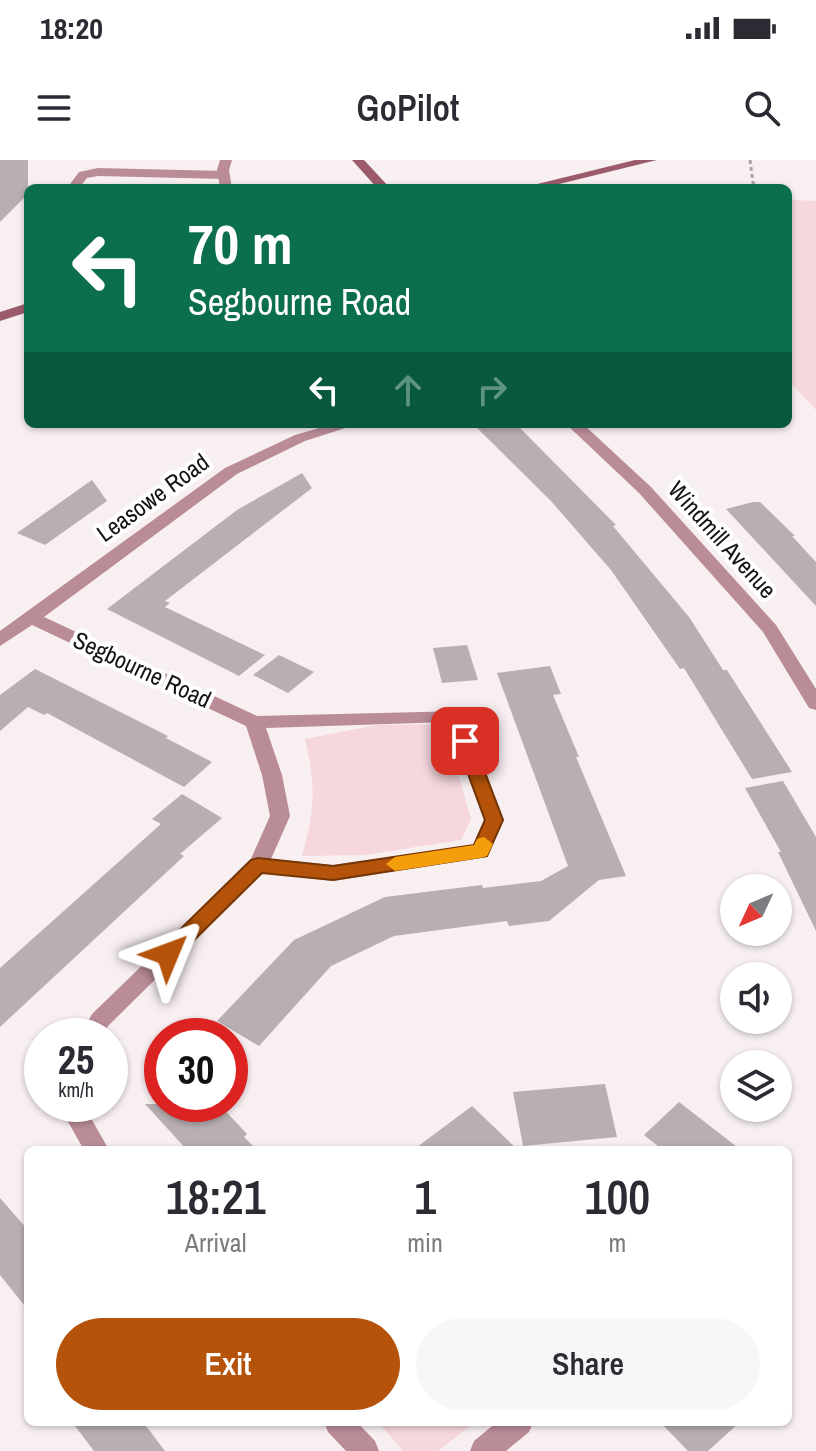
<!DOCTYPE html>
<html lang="en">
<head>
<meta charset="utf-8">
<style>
	body { margin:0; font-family:"Archivo Narrow",sans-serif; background:#f7f7f7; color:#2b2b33; height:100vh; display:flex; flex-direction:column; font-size:30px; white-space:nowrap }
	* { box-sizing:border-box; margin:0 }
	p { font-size:26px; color:#7c7c81 }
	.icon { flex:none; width:44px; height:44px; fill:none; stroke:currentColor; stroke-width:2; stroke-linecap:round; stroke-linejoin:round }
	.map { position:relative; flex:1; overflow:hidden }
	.drawer { position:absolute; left:24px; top:986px; width:768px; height:280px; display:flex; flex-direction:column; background:#fff; border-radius:12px; box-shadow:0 2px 6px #0004 }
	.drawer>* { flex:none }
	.hud { position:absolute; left:24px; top:24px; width:768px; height:244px; border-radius:12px; box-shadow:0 2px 6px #0004; background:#0b6e4f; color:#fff; overflow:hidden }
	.needle { width:52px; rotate:226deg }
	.buttons { position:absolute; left:720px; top:714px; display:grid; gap:16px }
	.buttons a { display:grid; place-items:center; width:72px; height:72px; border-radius:50%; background:#fff; box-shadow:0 2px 6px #0004; font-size:40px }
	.speed { position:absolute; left:24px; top:858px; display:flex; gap:16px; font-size:40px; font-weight:700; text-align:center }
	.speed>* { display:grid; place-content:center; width:104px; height:104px; border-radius:50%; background:#fff; box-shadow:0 2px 6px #0004; line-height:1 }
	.speed small { font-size:20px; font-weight:400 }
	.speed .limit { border:12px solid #d22; background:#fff; color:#111 }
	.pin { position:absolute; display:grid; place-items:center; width:68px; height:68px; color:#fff; margin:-34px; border-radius:16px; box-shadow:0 4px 12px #0006 }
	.me { position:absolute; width:88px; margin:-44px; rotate:46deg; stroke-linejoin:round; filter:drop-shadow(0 0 6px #0008) }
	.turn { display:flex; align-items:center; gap:28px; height:168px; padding:0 32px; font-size:36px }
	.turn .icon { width:104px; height:104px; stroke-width:2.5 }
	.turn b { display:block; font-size:56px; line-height:68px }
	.lanes { display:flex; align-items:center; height:76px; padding:0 32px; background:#0003; justify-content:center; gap:40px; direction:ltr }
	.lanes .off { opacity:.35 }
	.eta { display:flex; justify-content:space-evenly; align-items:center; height:136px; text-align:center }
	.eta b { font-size:48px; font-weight:600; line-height:56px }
	.button { display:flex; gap:16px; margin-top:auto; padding:16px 32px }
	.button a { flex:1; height:92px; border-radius:48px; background:#b45309; color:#fff; font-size:32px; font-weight:600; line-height:92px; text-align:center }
	.button a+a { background:#f7f7f7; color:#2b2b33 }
	.status { display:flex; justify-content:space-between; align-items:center; height:56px; padding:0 40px; background:#fff; direction:ltr }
	.status svg { height:22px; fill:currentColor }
	header { display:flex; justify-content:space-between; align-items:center; height:104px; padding:0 32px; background:#fff; font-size:36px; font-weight:600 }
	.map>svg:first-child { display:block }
</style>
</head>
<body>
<div class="status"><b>18:20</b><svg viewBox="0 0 49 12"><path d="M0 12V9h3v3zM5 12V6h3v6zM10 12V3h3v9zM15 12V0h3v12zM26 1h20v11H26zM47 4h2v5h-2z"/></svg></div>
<header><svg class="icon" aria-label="menu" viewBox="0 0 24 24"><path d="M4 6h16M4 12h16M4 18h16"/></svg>GoPilot<svg class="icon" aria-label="search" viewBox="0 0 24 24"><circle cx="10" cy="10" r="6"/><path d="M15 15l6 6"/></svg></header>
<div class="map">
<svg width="816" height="1291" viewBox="0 0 816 1291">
	<rect width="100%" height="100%" fill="#f8eff1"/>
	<g fill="#f6d7de">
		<polygon points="788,40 816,41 816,250 788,220"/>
		<path d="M444,564L471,659L461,680L365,695L302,696C315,651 316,624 305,579L377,565Z"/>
		<polygon points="378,1262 475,1262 438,1291 403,1291"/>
	</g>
	<g fill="#b7afb1">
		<polygon points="0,0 28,0 28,34 0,62"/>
		<polygon points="473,264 516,264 616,365 613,366 689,457 723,510 727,510 792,612 752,619 684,508 680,509 611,410 551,341"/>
		<polygon points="302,313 312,328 165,441 170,443 165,447 265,495 239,516 107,449 237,350"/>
		<polygon points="92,320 107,341 45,385 17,373"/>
		<polygon points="753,342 760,342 795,376 792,376 816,402 816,446 726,349"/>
		<polygon points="467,485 478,520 442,523 433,488"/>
		<polygon points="279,495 314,512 288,533 253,515"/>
		<polygon points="550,506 561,534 553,535 579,597 576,597 626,716 599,720 549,761 509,766 507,761 394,776 331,806 259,886 217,861 294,780 385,737 482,725 483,728 541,721 568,706 497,513"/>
		<polygon points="35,509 168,576 166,578 212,602 184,627 47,553 44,555 28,547 0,571 0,535"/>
		<polygon points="783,621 816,677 816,771 778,692 781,692 745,628"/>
		<polygon points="182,634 222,658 180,694 184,696 0,867 0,808 161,664 152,659"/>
		<polygon points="605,924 617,977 523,986 513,932"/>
		<polygon points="679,942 741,990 663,990 644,975"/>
		<polygon points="145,944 219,944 247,974 244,977 257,990 187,990"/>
		<polygon points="472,946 518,990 413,990"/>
		<polygon points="0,1038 28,1070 28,1150 0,1115"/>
		<polygon points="72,1262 143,1262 165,1291 94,1291"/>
		<polygon points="660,1262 740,1262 708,1291 688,1291"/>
	</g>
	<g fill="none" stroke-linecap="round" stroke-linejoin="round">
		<polyline stroke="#aba4a6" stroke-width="3" stroke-dasharray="4 3" stroke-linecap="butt" points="750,0 753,23 761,28"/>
		<polygon fill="#ba8c98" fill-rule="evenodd" points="98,8 224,11 230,15 224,19 98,16 87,18 79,28 67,28 79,12"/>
		<g fill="#ba8c98" fill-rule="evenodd">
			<polygon points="220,0 232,0 229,10 232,28 220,28 217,10"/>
			<path d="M333,264H358L305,281L237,314L44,457L257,556L462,551L504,660L487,696L480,698L333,721L263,713L108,866L103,876H80L92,854L250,701L270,656L262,615L246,566L32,465L0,486V471L225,308L295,275ZM448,562L484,660L473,685L333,705L271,699L290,656L282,615L266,568Z"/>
			<polygon points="566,264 583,264 651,327 776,465 816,529 816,550 809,548 763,472 639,333"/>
			<polygon points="58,944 83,944 109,990 84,990"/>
			<polygon points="324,1262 357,1262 375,1281 379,1291 346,1291 328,1272"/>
			<polygon points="497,1262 533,1262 529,1272 506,1291 470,1291 474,1281"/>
		</g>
		<g fill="#9b5b6d" fill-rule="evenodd">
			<polygon points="352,0 364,0 390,28 377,28"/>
			<polygon points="635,0 657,0 543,28 521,28"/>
			<polygon points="28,143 28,152 0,161 0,152"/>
		</g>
	</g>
	<polygon fill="#b45309" stroke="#753606" stroke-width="2" points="465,575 473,581 503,660 487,696 333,720 262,713 175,799 161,799 158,794 161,788 251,700 258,698 333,706 474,685 485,660 456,581"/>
	<polygon fill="#f59e0b" points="484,677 493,684 487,696 480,698 395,711 386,704 395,697 474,685 477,679"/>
	<g text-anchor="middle" stroke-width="8" stroke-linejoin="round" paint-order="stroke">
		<g font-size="24" fill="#151313" stroke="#fff">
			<text transform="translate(153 338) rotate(-36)" y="8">Leasowe Road</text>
			<text transform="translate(722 380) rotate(48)" y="8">Windmill Avenue</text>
			<text transform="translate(142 510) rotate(25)" y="8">Segbourne Road</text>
		</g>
	</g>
</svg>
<div class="buttons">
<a><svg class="needle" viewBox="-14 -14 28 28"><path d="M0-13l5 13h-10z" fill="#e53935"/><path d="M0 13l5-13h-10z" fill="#7c7c81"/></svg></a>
<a><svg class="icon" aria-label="sound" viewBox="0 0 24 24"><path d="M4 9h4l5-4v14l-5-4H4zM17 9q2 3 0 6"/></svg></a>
<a><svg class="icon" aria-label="layers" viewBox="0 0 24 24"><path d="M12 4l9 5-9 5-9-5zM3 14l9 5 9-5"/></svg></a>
</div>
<div class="speed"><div>25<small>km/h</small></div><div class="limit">30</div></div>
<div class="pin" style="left:465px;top:581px;background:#d93025"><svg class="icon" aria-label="arrive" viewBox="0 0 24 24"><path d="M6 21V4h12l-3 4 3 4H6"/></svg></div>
<svg class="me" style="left:168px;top:794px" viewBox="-20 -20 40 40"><path d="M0-17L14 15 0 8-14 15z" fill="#b45309" stroke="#fff" stroke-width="4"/></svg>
<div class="hud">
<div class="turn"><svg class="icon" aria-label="left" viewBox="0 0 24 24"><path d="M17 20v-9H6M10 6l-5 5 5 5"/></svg><div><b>70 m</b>Segbourne Road</div></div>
<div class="lanes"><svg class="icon" aria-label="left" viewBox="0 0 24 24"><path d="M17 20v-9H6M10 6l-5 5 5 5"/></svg><svg class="icon off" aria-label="ahead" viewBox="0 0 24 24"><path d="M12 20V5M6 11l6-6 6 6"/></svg><svg class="icon off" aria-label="right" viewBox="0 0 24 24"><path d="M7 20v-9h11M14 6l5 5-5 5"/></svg></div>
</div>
<section class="drawer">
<div class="eta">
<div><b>18:21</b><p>Arrival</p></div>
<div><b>1</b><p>min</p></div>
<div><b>100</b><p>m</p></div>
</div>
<div class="button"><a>Exit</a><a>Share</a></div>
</section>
</div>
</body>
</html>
